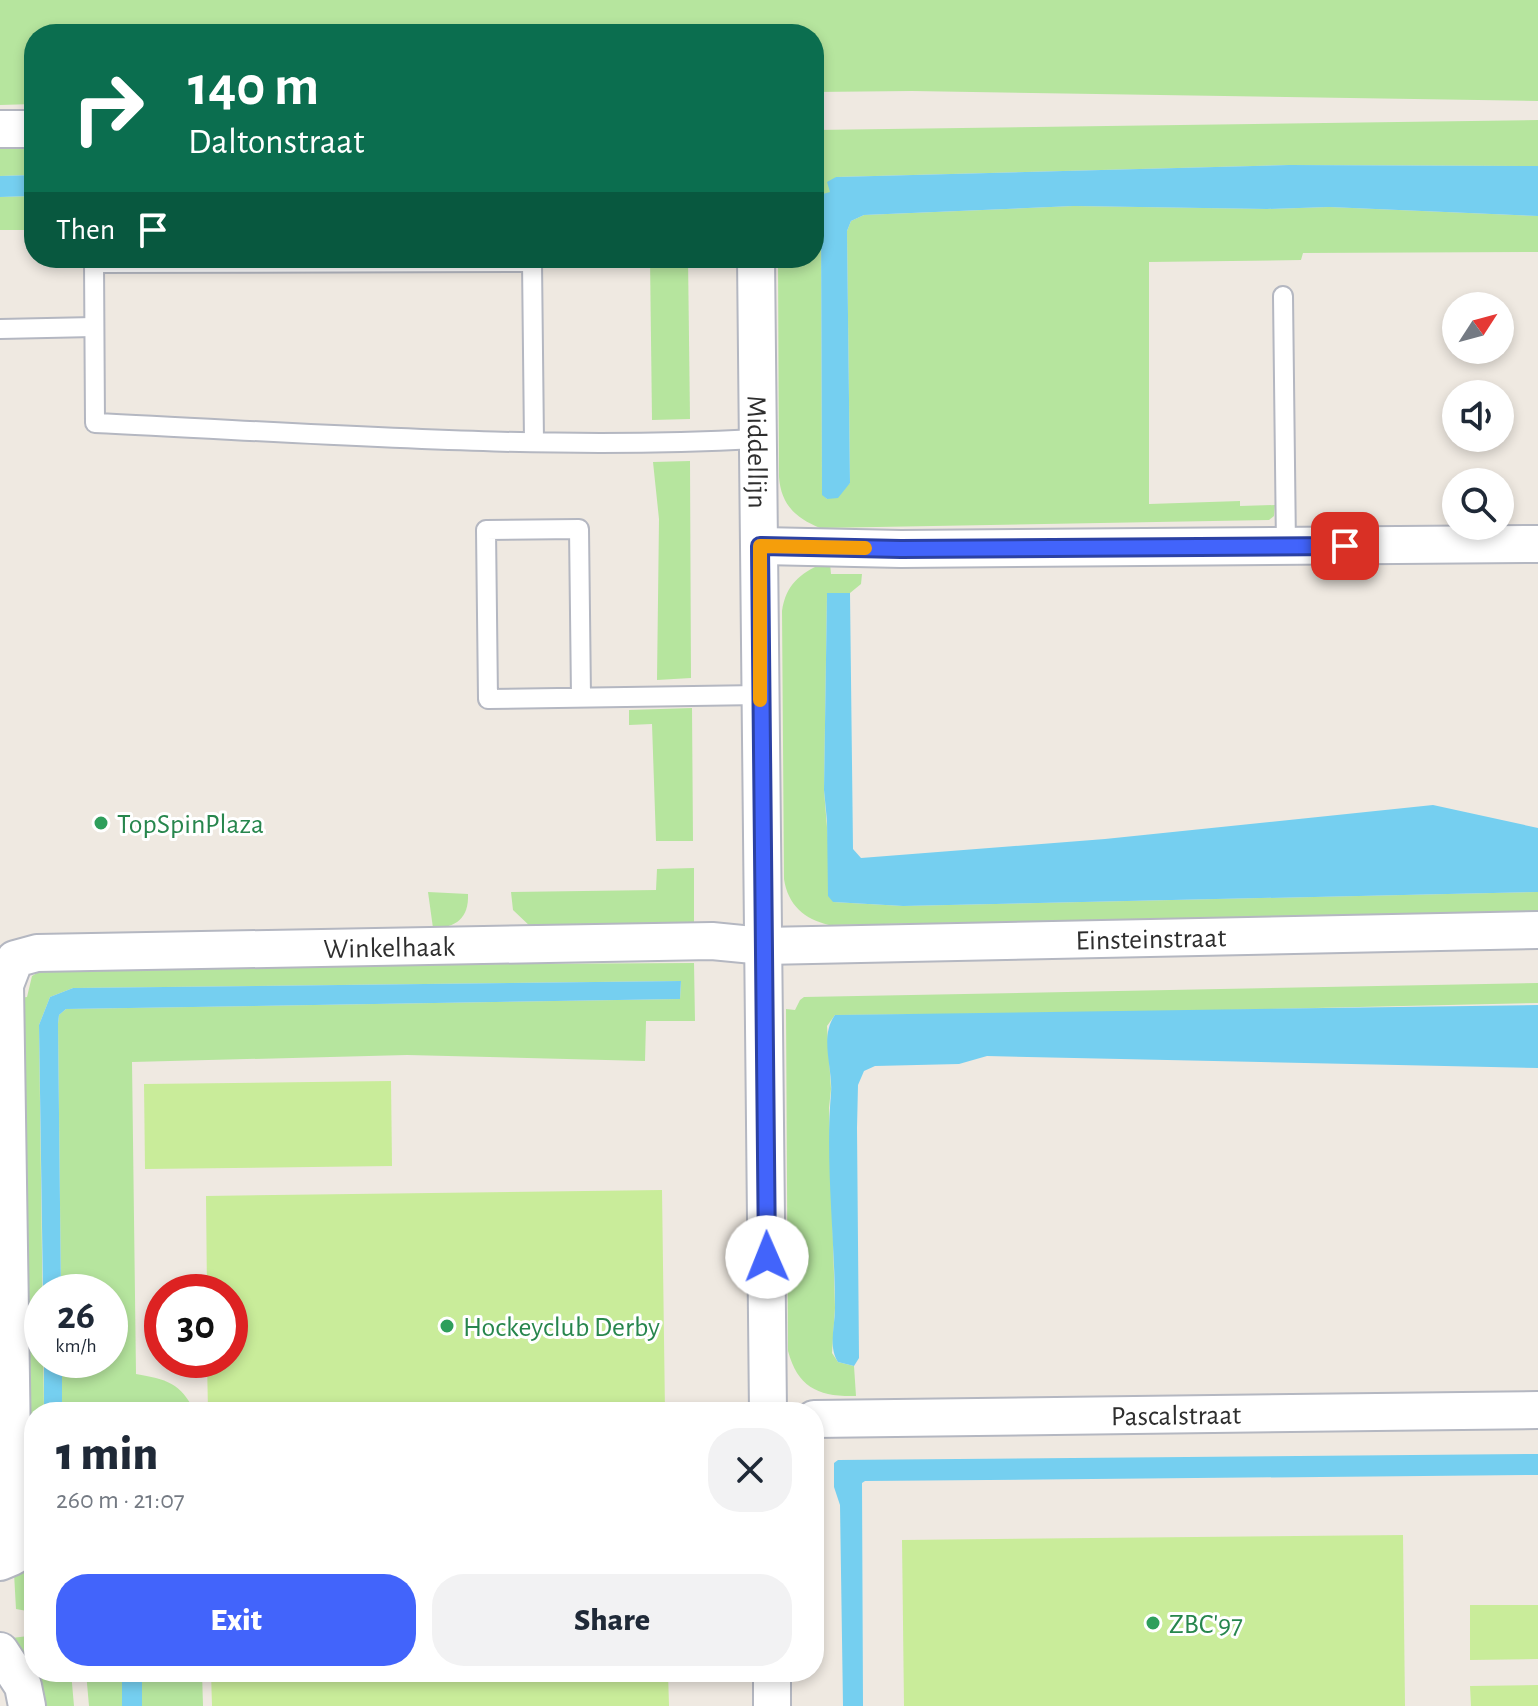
<!DOCTYPE html>
<html lang="en">
<head>
<meta charset="utf-8">
<style>
	body { margin:0; font-family:"Alegreya Sans",sans-serif; background:#f2f2f3; color:#1f2937; height:100vh; display:flex; flex-direction:column; font-size:30px; white-space:nowrap }
	* { box-sizing:border-box; margin:0 }
	p { font-size:26px; color:#747a83 }
	.icon { flex:none; width:44px; height:44px; fill:none; stroke:currentColor; stroke-width:2; stroke-linecap:round; stroke-linejoin:round }
	.map { position:relative; flex:1; overflow:hidden }
	.drawer { position:absolute; left:24px; top:1402px; width:800px; height:280px; display:flex; flex-direction:column; background:#fff; border-radius:32px; box-shadow:0 4px 12px #0003 }
	.drawer>* { flex:none }
	.banner { position:absolute; left:24px; top:24px; width:800px; height:244px; border-radius:32px; box-shadow:0 4px 12px #0003; background:#0b6e4f; color:#fff; overflow:hidden }
	.needle { width:52px; rotate:54deg }
	.fabs { position:absolute; left:1442px; top:292px; display:grid; gap:16px }
	.fabs a { display:grid; place-items:center; width:72px; height:72px; border-radius:50%; background:#fff; box-shadow:0 4px 12px #0003; font-size:40px }
	.speed { position:absolute; left:24px; top:1274px; display:flex; gap:16px; font-size:40px; font-weight:700; text-align:center }
	.speed>* { display:grid; place-content:center; width:104px; height:104px; border-radius:50%; background:#fff; box-shadow:0 4px 12px #0003; line-height:1 }
	.speed small { font-size:20px; font-weight:400 }
	.speed .limit { border:12px solid #d22; background:#fff; color:#111 }
	.pin { position:absolute; display:grid; place-items:center; width:68px; height:68px; color:#fff; margin:-34px; border-radius:16px; box-shadow:0 4px 12px #0006 }
	.me { position:absolute; width:88px; margin:-44px; rotate:359deg; stroke-linejoin:round; filter:drop-shadow(0 0 6px #0008) }
	.turn { display:flex; align-items:center; gap:28px; height:168px; padding:0 32px; font-size:36px }
	.turn .icon { width:104px; height:104px; stroke-width:2.5 }
	.turn b { display:block; font-size:56px; line-height:68px }
	.then { display:flex; align-items:center; height:76px; padding:0 32px; background:#0003; gap:16px; font-size:30px }
	.round { display:grid; place-items:center; flex:none; width:84px; height:84px; border-radius:32px; background:#f2f2f3 }
	.headline { display:flex; align-items:center; justify-content:space-between; height:136px; padding:0 32px }
	h1 { font-size:48px; font-weight:800; line-height:60px }
	.cta { display:flex; gap:16px; margin-top:auto; padding:16px 32px }
	.cta a { flex:1; height:92px; border-radius:32px; background:#4264fb; color:#fff; font-size:32px; font-weight:800; line-height:92px; text-align:center }
	.cta a+a { background:#f2f2f3; color:#1f2937 }
	.map>svg:first-child { display:block }
</style>
</head>
<body>
<div class="map">
<svg width="1538" height="1706" viewBox="0 0 1538 1706">
	<rect width="100%" height="100%" fill="#efe9e1"/>
	<g fill="#b6e59e">
		<polygon points="0,0 1538,0 1538,101 912,91 814,92 814,34 34,34 34,104 0,105"/>
		<path d="M1538,120V166L1289,165L836,177L830,193L823,195L821,226L822,494L827,499L850,483L847,231L851,221L864,215L1074,206L1267,209L1329,207L1538,216V252L1303,253L1301,260L1149,262V504L1240,501V506L1275,505L1274,516L1269,520L820,528C796,518 781,505 779,477L778,258H814V130Z"/>
		<polygon points="0,137 34,137 34,175 0,176"/>
		<polygon points="34,196 34,230 0,230 0,197"/>
		<polygon points="650,258 688,258 690,419 652,420"/>
		<polygon points="690,461 691,678 657,680 659,519 653,462"/>
		<path d="M823,563H830L831,574H862L861,584L850,593H827L824,790L833,902L903,906L1538,892V912L829,925C804,919 788,905 784,879L782,611C786,585 799,574 823,563Z"/>
		<polygon points="692,708 693,841 656,841 652,724 629,725 629,710"/>
		<polygon points="694,868 694,927 532,928 513,910 511,892 656,890 657,869"/>
		<path d="M428,892L468,894C469,918 456,928 433,928Z"/>
		<path d="M694,963L695,1021H646L645,1061L407,1055L132,1062L136,1374C166,1379 181,1383 195,1412H62V1360H110V1292H61L58,1024L59,1015L66,1009L680,999L681,981L73,988L50,997L39,1025L44,1412H34V1506L24,1494L18,998L27,997L32,976L42,970L189,966Z"/>
		<path d="M1538,983V1003L1095,1013L835,1015L827,1026L831,1089L829,1108L835,1308L832,1353L838,1362L854,1366L856,1396C819,1397 798,1388 788,1351L786,1009L795,1010L800,1000L804,997Z"/>
		<polygon points="34,1525 34,1672 71,1672 74,1706 37,1706 4,1639 28,1636 27,1611 16,1609 14,1573 26,1526"/>
		<polygon points="86,1672 122,1672 122,1706 89,1706"/>
		<polygon points="142,1672 202,1672 203,1706 142,1706"/>
	</g>
	<g fill="#c9ec9a">
		<polygon points="391,1081 392,1166 145,1169 144,1084"/>
		<polygon points="662,1190 665,1412 208,1412 207,1360 230,1360 230,1292 207,1292 206,1196"/>
		<polygon points="1403,1535 1405,1706 904,1706 902,1540"/>
		<polygon points="1538,1605 1538,1659 1470,1660 1470,1605"/>
		<polygon points="211,1672 668,1672 669,1706 212,1706"/>
		<polygon points="1538,1685 1538,1706 1471,1706 1470,1686"/>
	</g>
	<g fill="#75cff0">
		<polygon points="1289,165 1538,166 1538,216 1329,207 1267,209 1074,206 864,215 851,221 847,231 850,483 838,498 827,499 822,495 821,226 823,194 830,192 827,182 836,177"/>
		<polygon points="34,175 34,196 0,197 0,176"/>
		<polygon points="827,593 850,593 853,849 861,858 1105,839 1433,805 1538,828 1538,892 903,906 833,902 828,896 827,821 824,790"/>
		<polygon points="681,981 680,999 66,1009 59,1015 58,1024 61,1292 43,1292 39,1025 50,997 73,988"/>
		<path d="M1538,1005V1068L987,1056L959,1064L875,1066L864,1071L858,1085L857,1128L859,1358L854,1366L838,1362C828,1346 835,1327 835,1308C835,1237 825,1164 831,1093C833,1067 819,1037 835,1015Z"/>
		<rect x="44" y="1360" width="18" height="52"/>
		<polygon points="1538,1454 1538,1475 865,1481 862,1483 863,1706 843,1706 840,1505 834,1487 834,1463 838,1460"/>
		<rect x="122" y="1672" width="20" height="34"/>
	</g>
	<g fill="none" stroke-linecap="round" stroke-linejoin="round">
		<defs>
			<g id="lane">
				<polyline points="1283,296 1286,547"/>
				<polyline points="0,329 94,327"/>
				<path d="M534,442L532,262L94,263L95,423C314,433 537,451 756,439"/>
				<path d="M581,697L579,529L486,530L488,699C579,697 670,696 760,695"/>
			</g>
			<g id="street">
				<polyline points="0,129 34,129"/>
				<path id="s1" d="M756,258L768,1412"/>
				<polyline points="760,546 901,549 1538,544"/>
				<path id="s2" d="M814,1419L1538,1410"/>
				<path id="s3" d="M0,1562L12,1557L13,1510L5,985L15,959L37,953L712,941L764,946L1538,930"/>
				<polyline points="0,1651 23,1686 27,1706"/>
				<polyline points="772,1672 772,1706"/>
			</g>
		</defs>
		<use href="#lane" stroke="#b4b7c1" stroke-width="22"/>
		<use href="#street" stroke="#b4b7c1" stroke-width="40"/>
		<use href="#lane" stroke="#fff" stroke-width="18"/>
		<use href="#street" stroke="#fff" stroke-width="36"/>
	</g>
	<g fill="none" stroke-linecap="round" stroke-linejoin="round">
		<defs>
			<polyline id="route" points="767,1257 760,546 901,549 1345,546"/>
		</defs>
		<use href="#route" stroke="#2b41a3" stroke-width="20"/>
		<use href="#route" stroke="#4264fb" stroke-width="14"/>
		<polyline stroke="#f59e0b" stroke-width="14" points="760,700 760,546 865,548"/>
	</g>
	<g fill="#2e9e5b" stroke="#fff" stroke-width="3">
		<circle cx="101" cy="823" r="8"/>
		<circle cx="447" cy="1326" r="8"/>
		<circle cx="1153" cy="1623" r="8"/>
	</g>
	<g text-anchor="middle" stroke-width="6" stroke-linejoin="round" paint-order="stroke">
		<g font-size="28" fill="#2e2e2e" stroke="#fff">
			<text dy="10" stroke="none"><textPath href="#s1" startOffset="194">Middellijn</textPath></text>
			<text dy="10" stroke="none"><textPath href="#s3" startOffset="1750">Einsteinstraat</textPath></text>
			<text dy="10" stroke="none"><textPath href="#s3" startOffset="988">Winkelhaak</textPath></text>
			<text dy="10" stroke="none"><textPath href="#s2" startOffset="362">Pascalstraat</textPath></text>
		</g>
		<g font-size="28" fill="#27864d" stroke="#fff" text-anchor="start">
			<text x="117" y="833">TopSpinPlaza</text>
			<text x="463" y="1336">Hockeyclub Derby</text>
			<text x="1169" y="1633">ZBC'97</text>
		</g>
	</g>
</svg>
<div class="fabs">
<a><svg class="needle" viewBox="-14 -14 28 28"><path d="M0-13l5 13h-10z" fill="#e53935"/><path d="M0 13l5-13h-10z" fill="#747a83"/></svg></a>
<a><svg class="icon" aria-label="sound" viewBox="0 0 24 24"><path d="M4 9h4l5-4v14l-5-4H4zM17 9q2 3 0 6"/></svg></a>
<a><svg class="icon" aria-label="search" viewBox="0 0 24 24"><circle cx="10" cy="10" r="6"/><path d="M15 15l6 6"/></svg></a>
</div>
<div class="speed"><div>26<small>km/h</small></div><div class="limit">30</div></div>
<div class="pin" style="left:1345px;top:546px;background:#d93025"><svg class="icon" aria-label="arrive" viewBox="0 0 24 24"><path d="M6 21V4h12l-3 4 3 4H6"/></svg></div>
<svg class="me" style="left:767px;top:1257px" viewBox="-20 -20 40 40"><circle r="19" fill="#fff"/><path d="M0-13L10 11 0 6-10 11z" fill="#4264fb"/></svg>
<div class="banner">
<div class="turn"><svg class="icon" aria-label="right" viewBox="0 0 24 24"><path d="M7 20v-9h11M14 6l5 5-5 5"/></svg><div><b>140 m</b>Daltonstraat</div></div>
<div class="then">Then<svg class="icon" aria-label="arrive" viewBox="0 0 24 24"><path d="M6 21V4h12l-3 4 3 4H6"/></svg></div>
</div>
<section class="drawer">
<div class="headline"><div><h1>1 min</h1><p>260 m · 21:07</p></div><a class="round"><svg class="icon" aria-label="close" viewBox="0 0 24 24"><path d="M6 6l12 12M18 6L6 18"/></svg></a></div>
<div class="cta"><a>Exit</a><a>Share</a></div>
</section>
</div>
</body>
</html>
